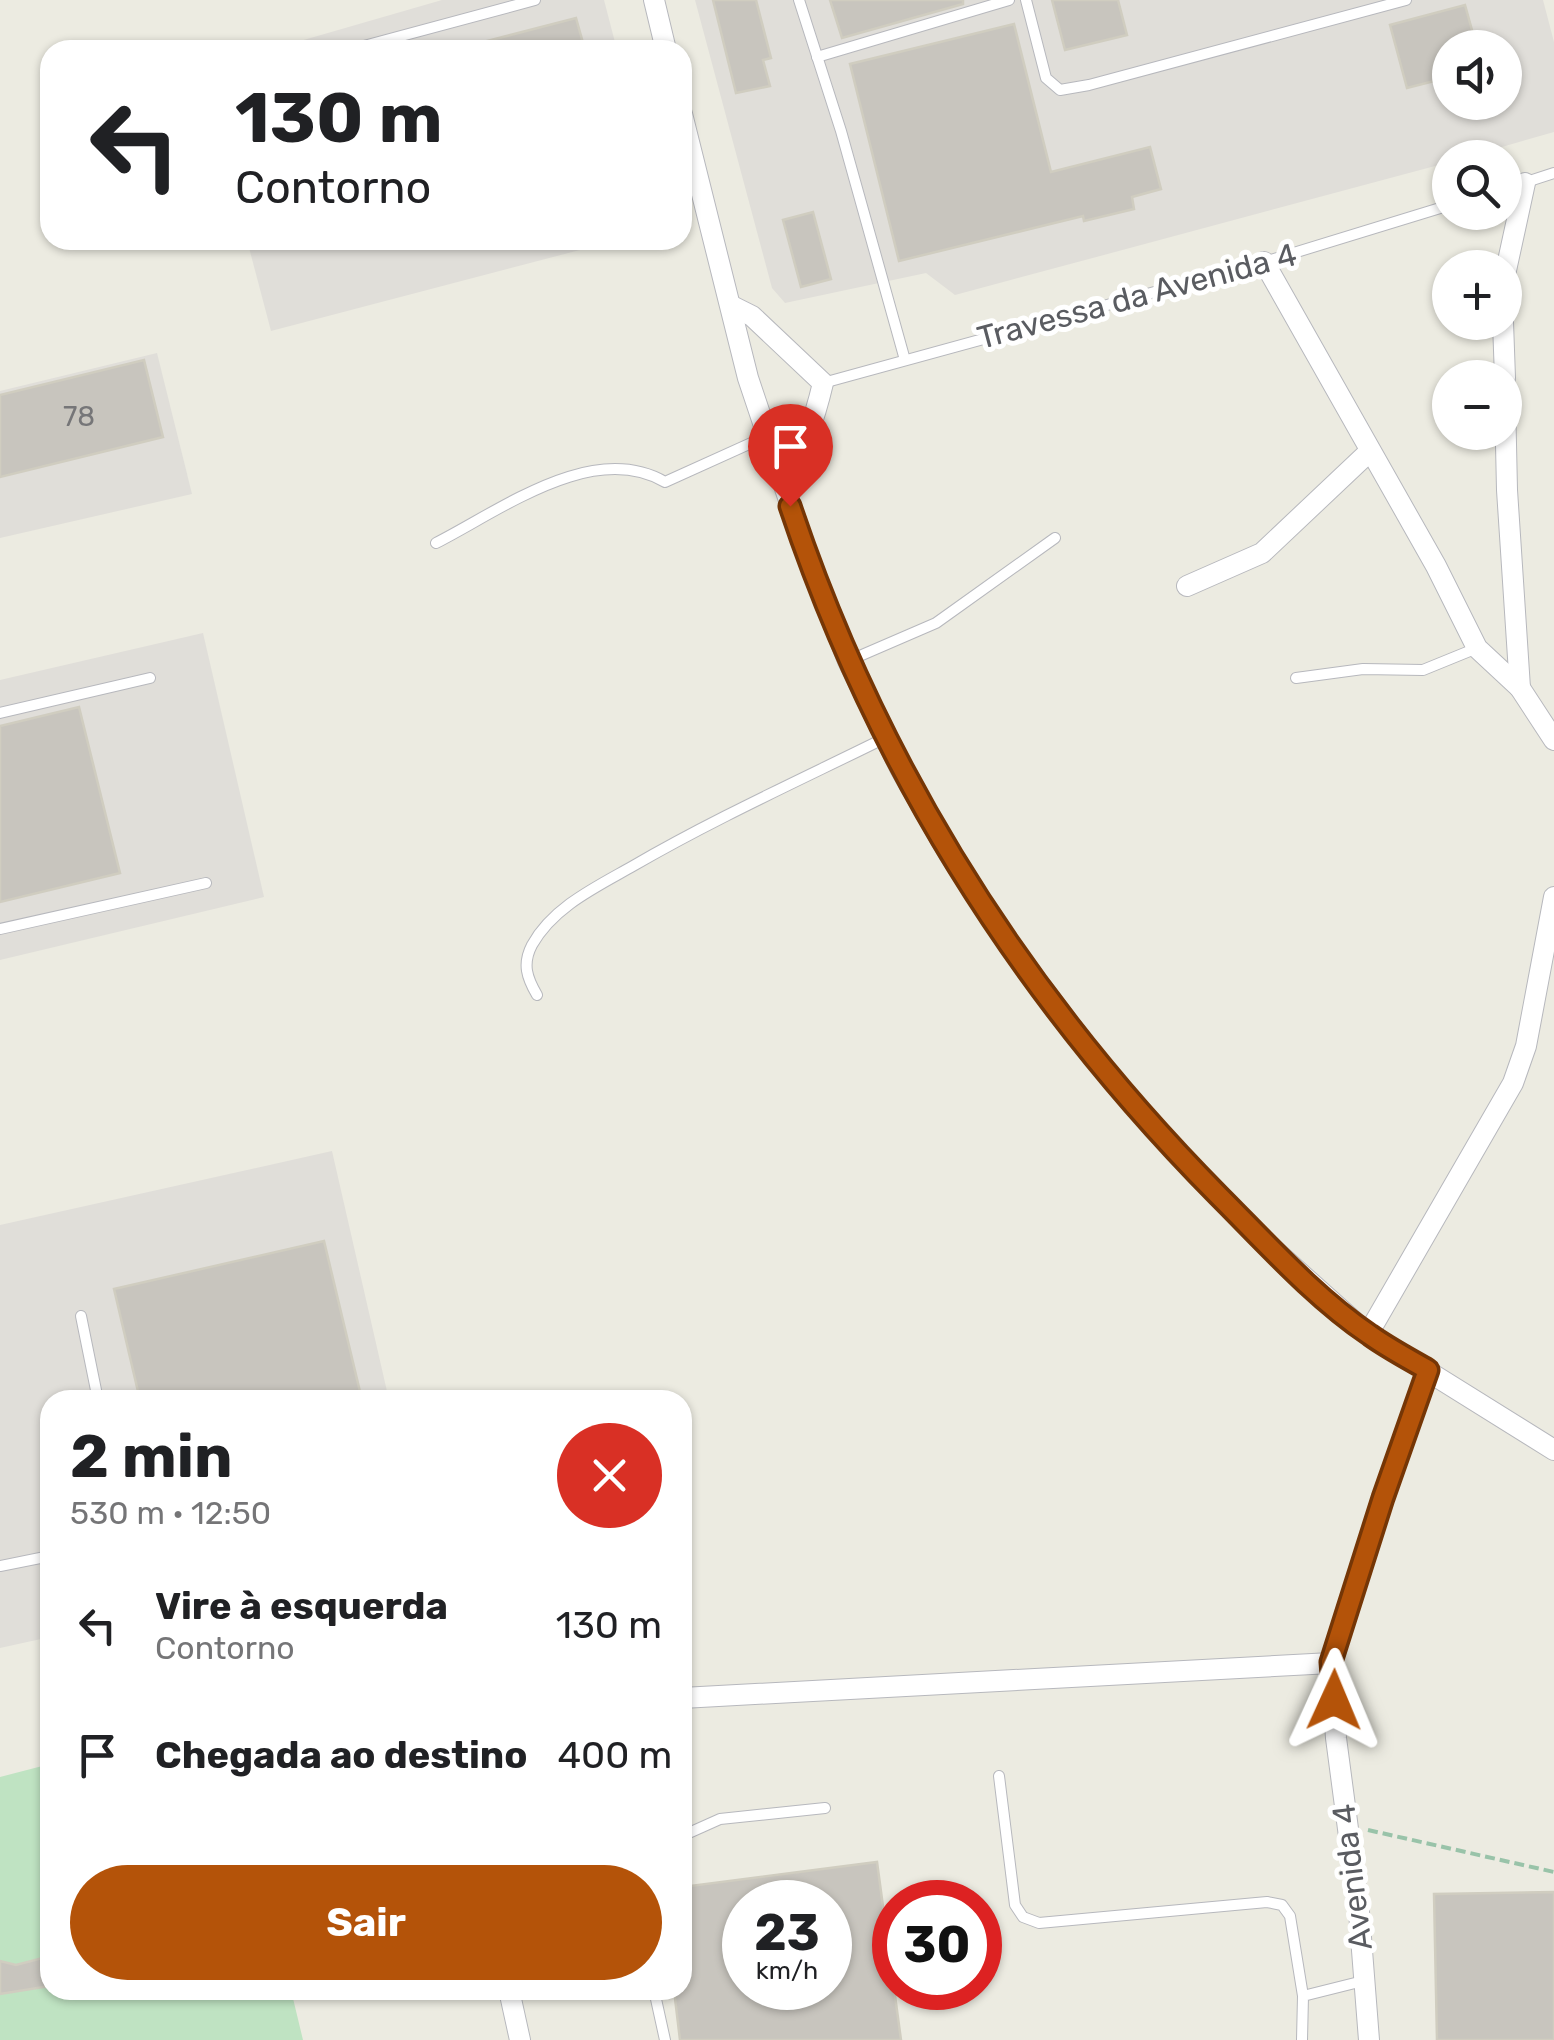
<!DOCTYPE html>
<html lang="pt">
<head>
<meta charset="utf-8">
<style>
	body { margin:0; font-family:Rubik,sans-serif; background:#f6f6f6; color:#202124; height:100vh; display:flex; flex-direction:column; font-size:38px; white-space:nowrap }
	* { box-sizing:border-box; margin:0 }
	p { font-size:32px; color:#757577 }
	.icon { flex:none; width:55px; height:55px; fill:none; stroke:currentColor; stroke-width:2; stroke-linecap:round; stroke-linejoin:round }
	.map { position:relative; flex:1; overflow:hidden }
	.side { position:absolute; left:40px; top:1390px; width:652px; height:610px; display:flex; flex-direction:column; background:#fff; border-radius:30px; box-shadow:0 2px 8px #0004 }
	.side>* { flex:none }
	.top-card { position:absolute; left:40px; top:40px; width:652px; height:210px; border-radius:30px; box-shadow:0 2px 8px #0004; background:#fff; color:#202124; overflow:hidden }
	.controls { position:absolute; left:1432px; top:30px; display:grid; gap:20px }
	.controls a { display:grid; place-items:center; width:90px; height:90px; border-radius:50%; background:#fff; box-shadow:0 2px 8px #0004; font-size:50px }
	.speed { position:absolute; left:722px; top:1880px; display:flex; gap:20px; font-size:50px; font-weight:700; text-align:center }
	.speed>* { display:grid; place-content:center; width:130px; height:130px; border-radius:50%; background:#fff; box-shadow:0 2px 8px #0004; line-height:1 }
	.speed small { font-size:25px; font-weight:400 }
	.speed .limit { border:15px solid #d22; background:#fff; color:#111 }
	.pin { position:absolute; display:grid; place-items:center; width:85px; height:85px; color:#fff; margin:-102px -42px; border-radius:50% 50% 50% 0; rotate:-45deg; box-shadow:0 0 10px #0007 }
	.pin .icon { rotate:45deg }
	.me { position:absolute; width:110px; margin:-55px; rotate:1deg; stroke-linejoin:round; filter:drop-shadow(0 0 8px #0008) }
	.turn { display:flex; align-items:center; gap:35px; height:210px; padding:0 30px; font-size:45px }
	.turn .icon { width:130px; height:130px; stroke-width:2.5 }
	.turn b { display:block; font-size:70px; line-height:85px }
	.round { display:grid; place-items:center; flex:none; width:105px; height:105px; border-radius:52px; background:#f6f6f6 }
	.summary { display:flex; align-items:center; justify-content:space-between; height:170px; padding:0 30px }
	h1 { font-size:60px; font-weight:700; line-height:75px }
	.primary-button { display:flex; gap:20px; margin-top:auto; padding:20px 30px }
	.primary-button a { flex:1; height:115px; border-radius:60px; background:#b45309; color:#fff; font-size:40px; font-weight:700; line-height:115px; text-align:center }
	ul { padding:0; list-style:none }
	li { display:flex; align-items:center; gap:30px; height:130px; padding:0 30px }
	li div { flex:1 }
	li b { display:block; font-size:38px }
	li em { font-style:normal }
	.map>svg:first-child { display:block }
</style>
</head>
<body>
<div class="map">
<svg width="1554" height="2040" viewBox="0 0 1554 2040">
	<rect width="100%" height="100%" fill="#ecebe1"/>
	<g fill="#e0ded9" fill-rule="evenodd">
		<polygon points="442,0 604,0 617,50 269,50"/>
		<path d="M695,0H1543L1554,42V132L1467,157L1450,158V162L955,295L926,273L785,303L772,288ZM1450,48H1505V102H1450Z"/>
		<polygon points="247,240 618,240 271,331"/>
		<polygon points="157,353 192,494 0,538 0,391"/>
		<polygon points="203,633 264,897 0,960 0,680"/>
		<polygon points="332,1151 389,1400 50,1400 50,1637 0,1648 0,1225"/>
	</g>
	<polygon fill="#bfe3c2" points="50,1764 50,1990 291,1990 303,2040 0,2040 0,1777"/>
	<g fill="#c8c5be" stroke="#d0cdc0" stroke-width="2.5" fill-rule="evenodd">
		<polygon points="713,0 756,0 771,58 763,60 770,86 736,93"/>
		<polygon points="830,0 963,0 963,4 842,38"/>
		<polygon points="1052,0 1118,0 1127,35 1065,50"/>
		<polygon points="1465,5 1477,48 1450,48 1450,77 1407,88 1390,25"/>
		<polygon points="576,18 585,50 473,50 472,45"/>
		<polygon points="1014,24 1051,172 1150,147 1161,189 1132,197 1134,209 1084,221 1083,216 899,261 850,64"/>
		<polygon points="813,212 831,279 801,287 783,220"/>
		<polygon points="144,360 163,437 0,477 0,395"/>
		<polygon points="79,707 120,873 0,902 0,726"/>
		<polygon points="324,1241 362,1400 140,1400 114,1289"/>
		<path d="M877,1862L901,2040H680L674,1990H682V1887ZM745,1902H830V1988H745Z"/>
		<polygon points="1554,1892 1554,2040 1437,2040 1434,1894"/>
		<polygon points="50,1956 50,1986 0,1994 0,1961 16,1965"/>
	</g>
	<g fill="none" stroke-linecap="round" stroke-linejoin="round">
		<defs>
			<g id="lane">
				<polyline points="799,0 841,131 905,360"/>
				<polyline points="1026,0 1046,78 1060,90 1089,85 1406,0"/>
				<polyline points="349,50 535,0"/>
				<polyline points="817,57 1009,0"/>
				<polyline points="1505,189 1554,173"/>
				<polyline points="823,383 1264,262 1450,205"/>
				<path d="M436,543C501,510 593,440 665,482L769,435"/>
				<polyline points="848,661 936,623 1055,538"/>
				<polyline points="1296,678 1363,669 1423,670 1477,648"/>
				<polyline points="0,713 150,678"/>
				<polyline points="0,929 206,883"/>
				<path d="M537,995C527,978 522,964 532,945C553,907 596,887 633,866C714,819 800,780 885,738"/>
				<polyline points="81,1316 98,1400"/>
				<polyline points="0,1566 50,1556"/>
				<polyline points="999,1776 1015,1905 1023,1917 1039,1923 1267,1902 1282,1905 1290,1916 1303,1996"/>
				<polyline points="682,1836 720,1819 825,1808"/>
				<polyline points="654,1990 665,2040"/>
				<polyline points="1302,2040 1303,1996 1363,1981"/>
			</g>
			<g id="street">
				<polyline points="654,0 666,50"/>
				<polyline points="682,114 748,378 810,563 848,661 900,768 949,854 1001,933 1098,1062 1153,1128 1262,1239 1368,1334 1554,1450"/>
				<polyline points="1264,262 1436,566 1477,648 1520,688 1554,740"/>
				<polyline points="1505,275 1525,183"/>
				<path d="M732,306L752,316L823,383C815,417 805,450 781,477"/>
				<polyline points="1503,322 1505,378"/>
				<polyline points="1505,399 1507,490 1520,688"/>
				<polyline points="1187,586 1262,553 1370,451"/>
				<polyline points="1368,1334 1513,1083 1526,1046 1554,897"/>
				<polyline points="682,1698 1331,1663"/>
				<polyline points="509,1990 520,2040"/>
				<polyline points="1369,2040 1359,1912 1336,1738 1331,1663 1383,1498 1428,1370"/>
			</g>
		</defs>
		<use href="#lane" stroke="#b7b8bd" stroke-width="12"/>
		<use href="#street" stroke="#b7b8bd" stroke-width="22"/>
		<polyline stroke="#99c3a9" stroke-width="4" stroke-dasharray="10 5" stroke-linecap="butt" points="1368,1830 1554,1872"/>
		<use href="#lane" stroke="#fff" stroke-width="10"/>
		<use href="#street" stroke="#fff" stroke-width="20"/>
	</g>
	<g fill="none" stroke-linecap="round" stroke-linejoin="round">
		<defs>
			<path id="route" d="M790,506C878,769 1024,999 1219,1196C1266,1243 1314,1297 1370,1335C1388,1348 1409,1359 1428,1370L1383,1498L1331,1662L1334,1700"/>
		</defs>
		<use href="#route" stroke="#753606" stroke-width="25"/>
		<use href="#route" stroke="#b45309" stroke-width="18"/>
	</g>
	<g text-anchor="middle" stroke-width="10" stroke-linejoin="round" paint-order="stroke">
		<g font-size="28" fill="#767678">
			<text x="79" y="426">78</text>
		</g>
		<g font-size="32" fill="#5a5c61" stroke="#fff">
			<text transform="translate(1137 296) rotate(-15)" y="11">Travessa da Avenida 4</text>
			<text transform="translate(1352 1877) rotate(-97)" y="11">Avenida 4</text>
		</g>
	</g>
</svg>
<div class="controls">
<a><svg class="icon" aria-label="sound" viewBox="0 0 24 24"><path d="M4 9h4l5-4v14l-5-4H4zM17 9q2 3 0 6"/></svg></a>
<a><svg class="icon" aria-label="search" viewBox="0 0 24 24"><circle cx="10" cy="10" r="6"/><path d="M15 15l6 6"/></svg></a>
<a>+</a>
<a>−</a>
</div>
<div class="speed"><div>23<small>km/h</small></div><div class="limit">30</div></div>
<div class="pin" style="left:790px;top:506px;background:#d93025"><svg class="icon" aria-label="arrive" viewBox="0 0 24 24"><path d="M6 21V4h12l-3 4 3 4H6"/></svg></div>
<svg class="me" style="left:1334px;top:1700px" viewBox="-20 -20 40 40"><path d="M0-17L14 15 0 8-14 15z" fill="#b45309" stroke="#fff" stroke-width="4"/></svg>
<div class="top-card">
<div class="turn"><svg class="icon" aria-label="left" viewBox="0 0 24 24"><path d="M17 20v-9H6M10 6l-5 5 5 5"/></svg><div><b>130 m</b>Contorno</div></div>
</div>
<section class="side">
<div class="summary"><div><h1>2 min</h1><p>530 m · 12:50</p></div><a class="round" style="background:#d93025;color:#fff"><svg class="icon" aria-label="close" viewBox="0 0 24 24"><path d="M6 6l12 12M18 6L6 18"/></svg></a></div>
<ul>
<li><svg class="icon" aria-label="left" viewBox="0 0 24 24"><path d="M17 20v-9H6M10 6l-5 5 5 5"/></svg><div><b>Vire à esquerda</b><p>Contorno</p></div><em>130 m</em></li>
<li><svg class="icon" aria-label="arrive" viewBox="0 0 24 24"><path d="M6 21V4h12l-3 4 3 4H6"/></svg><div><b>Chegada ao destino</b></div><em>400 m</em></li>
</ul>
<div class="primary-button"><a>Sair</a></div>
</section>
</div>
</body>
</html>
